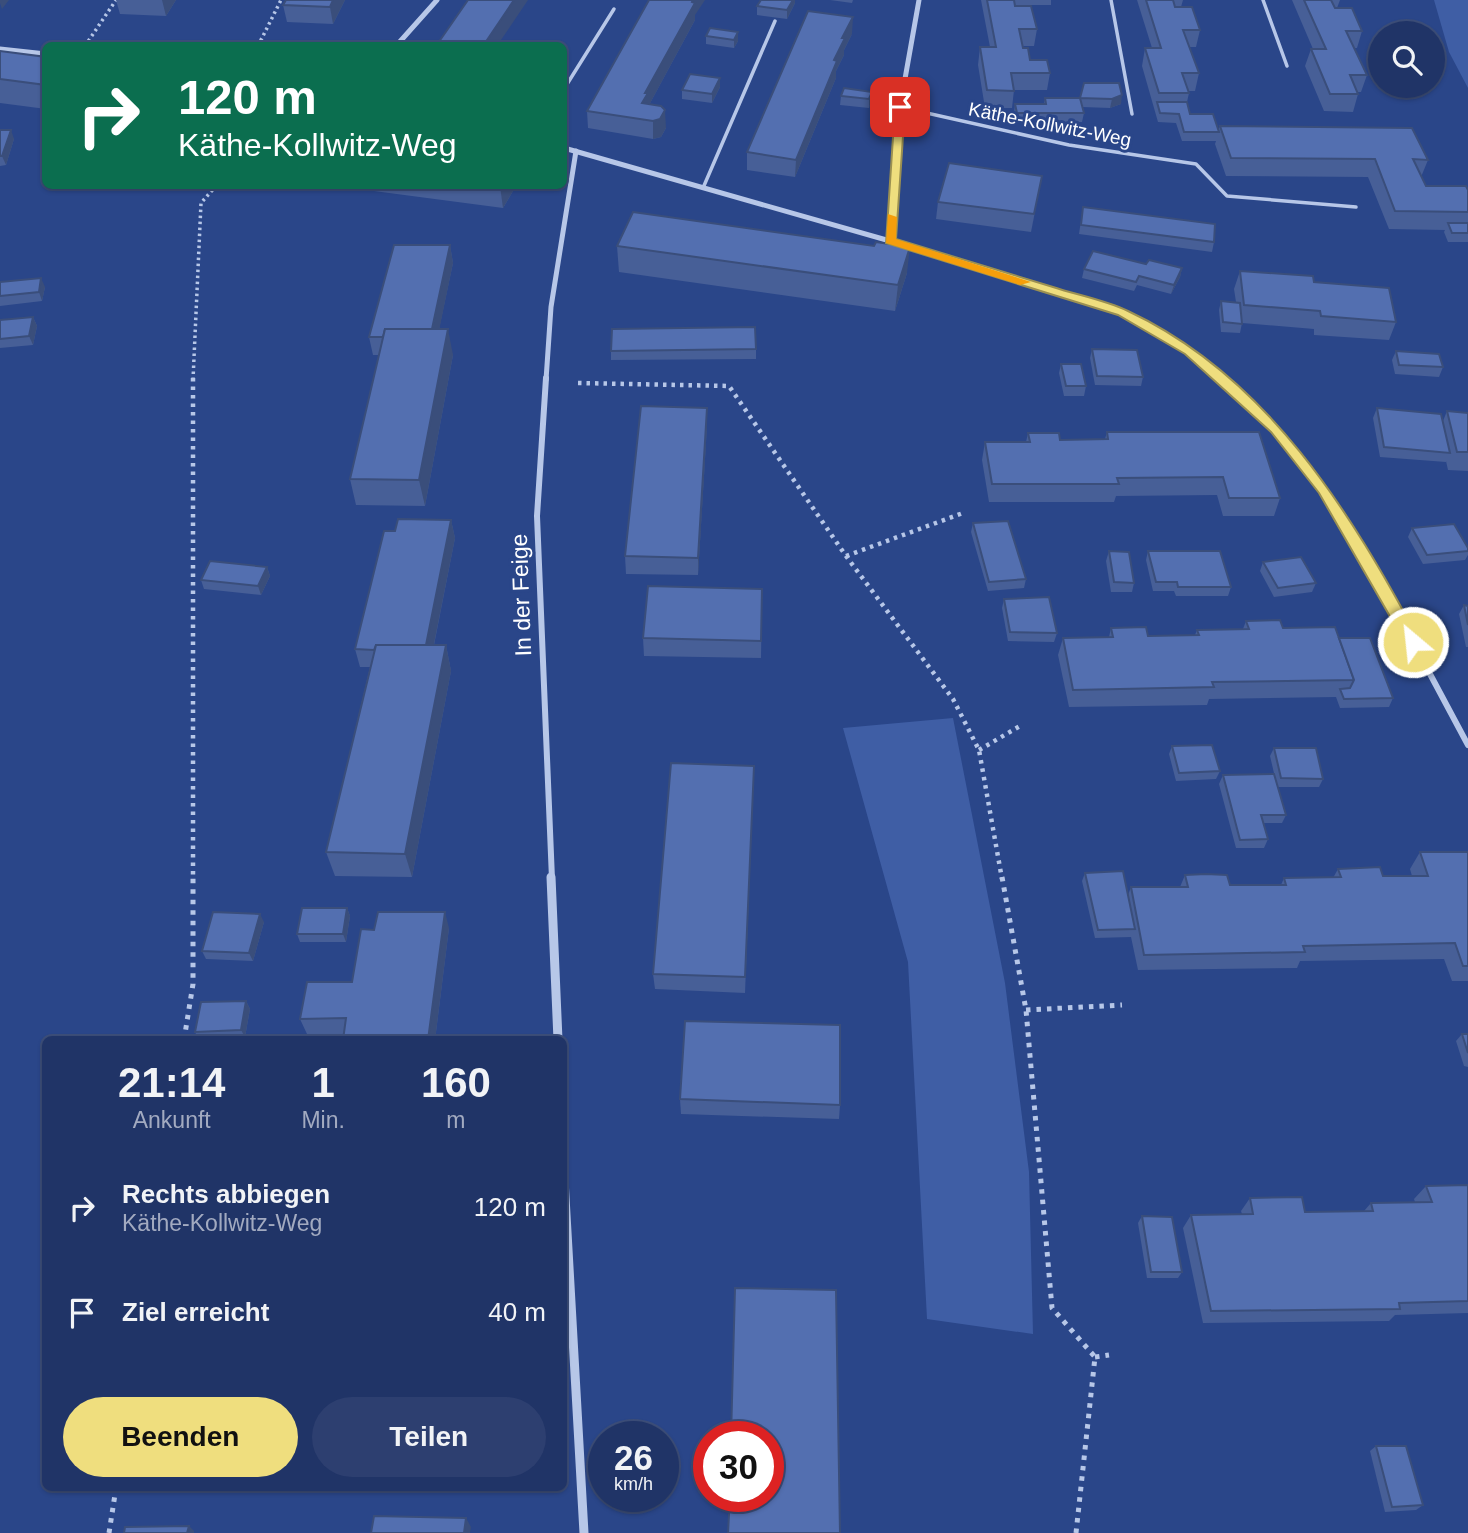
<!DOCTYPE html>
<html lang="de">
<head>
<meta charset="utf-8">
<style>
	body { margin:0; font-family:Arial,sans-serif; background:#2d3f70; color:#f1f3f6; height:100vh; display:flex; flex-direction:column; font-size:26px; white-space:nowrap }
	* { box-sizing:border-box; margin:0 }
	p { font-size:23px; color:#a2aac0 }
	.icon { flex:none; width:38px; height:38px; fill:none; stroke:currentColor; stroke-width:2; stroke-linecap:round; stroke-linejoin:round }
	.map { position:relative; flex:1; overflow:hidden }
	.panel { position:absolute; left:42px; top:1036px; width:525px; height:455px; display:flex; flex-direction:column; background:#203467; border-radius:10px; box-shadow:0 2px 5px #0004,0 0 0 2px #3d4f7b }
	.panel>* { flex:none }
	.top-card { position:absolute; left:42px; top:42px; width:525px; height:147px; border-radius:10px; box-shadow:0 2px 5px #0004,0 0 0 2px #3d4f7b; background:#0b6e4f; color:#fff; overflow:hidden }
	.tools { position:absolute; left:1368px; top:21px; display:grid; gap:14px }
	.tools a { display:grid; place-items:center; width:77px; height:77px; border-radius:50%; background:#203467; box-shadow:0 2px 5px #0004,0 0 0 2px #3d4f7b; font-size:35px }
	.speed { position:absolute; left:588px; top:1421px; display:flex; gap:14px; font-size:35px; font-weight:700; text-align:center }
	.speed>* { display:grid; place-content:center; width:91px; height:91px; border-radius:50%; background:#203467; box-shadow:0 2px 5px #0004,0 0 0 2px #3d4f7b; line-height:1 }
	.speed small { font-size:18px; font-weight:400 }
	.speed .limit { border:10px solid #d22; background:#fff; color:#111 }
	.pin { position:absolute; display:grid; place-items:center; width:60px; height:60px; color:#fff; margin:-30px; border-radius:14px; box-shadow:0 4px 10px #0006 }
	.me { position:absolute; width:77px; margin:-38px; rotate:332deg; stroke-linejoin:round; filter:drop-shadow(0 0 5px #0008) }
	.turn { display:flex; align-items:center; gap:24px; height:147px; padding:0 21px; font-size:32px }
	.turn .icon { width:91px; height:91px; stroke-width:2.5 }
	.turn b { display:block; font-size:49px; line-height:60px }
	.eta { display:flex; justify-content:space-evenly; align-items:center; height:119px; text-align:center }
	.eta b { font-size:42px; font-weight:700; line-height:49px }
	.primary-button { display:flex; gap:14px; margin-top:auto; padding:14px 21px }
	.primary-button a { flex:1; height:80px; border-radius:42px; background:#efde7e; color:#111; font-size:28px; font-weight:700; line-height:80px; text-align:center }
	.primary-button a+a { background:#2d3f70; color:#f1f3f6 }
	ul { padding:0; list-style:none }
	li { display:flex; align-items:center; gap:21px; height:105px; padding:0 21px }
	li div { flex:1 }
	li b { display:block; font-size:26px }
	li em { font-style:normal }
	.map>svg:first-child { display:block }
</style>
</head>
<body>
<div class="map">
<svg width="1468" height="1533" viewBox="0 0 1468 1533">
	<rect width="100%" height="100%" fill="#2a4689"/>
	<g fill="#3f5ea5">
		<polygon points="1434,0 1468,0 1468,88 1449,52"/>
		<polygon points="953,718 1005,983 1029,1172 1033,1334 927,1319 908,962 843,728"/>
	</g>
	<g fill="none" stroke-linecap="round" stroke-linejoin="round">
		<g stroke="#b7c7e8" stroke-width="3.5" stroke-dasharray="2.5 3.5" stroke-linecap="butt">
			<polyline points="85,46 116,0"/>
			<polyline points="258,46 281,0"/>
			<polyline points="193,380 201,203 216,186"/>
		</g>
		<g stroke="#b7c7e8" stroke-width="4.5" stroke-dasharray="3.5 5" stroke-linecap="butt">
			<polyline points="193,378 193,879"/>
			<polyline points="578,383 729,386 846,556 953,699 979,750 1002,879"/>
			<polyline points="846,556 963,513"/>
			<polyline points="979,750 1020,726"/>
		</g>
		<g stroke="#b7c7e8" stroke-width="5" stroke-dasharray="4.5 6" stroke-linecap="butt">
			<polyline points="1002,877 1026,1010 1052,1308 1095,1357 1076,1533"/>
			<polyline points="1026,1010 1122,1005"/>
			<polyline points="184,1040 193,984 193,877"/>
			<polyline points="1095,1357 1109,1355"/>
			<polyline points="109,1533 116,1488"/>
		</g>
		<g stroke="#b7c7e8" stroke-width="3.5">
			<polyline points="1111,0 1132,114"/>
			<polyline points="1263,0 1287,66"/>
			<polyline points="564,89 614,9"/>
			<polyline points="900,107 1069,145 1196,164 1227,196 1356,207"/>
			<polyline points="703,188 775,21"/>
		</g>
		<g stroke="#b7c7e8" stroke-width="5">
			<polyline points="396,46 437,0"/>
			<polyline points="0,49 46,54"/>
			<polyline points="564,148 890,241 1122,313 1190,351 1222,380"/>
			<polyline points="890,241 900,107 919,0"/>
			<polyline points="546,380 551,307 576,151"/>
		</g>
		<g stroke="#b7c7e8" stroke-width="6">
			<polyline points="546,378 537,516 552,879"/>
			<polyline points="1220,378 1275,429 1323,490 1391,601 1468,745"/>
		</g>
		<g stroke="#b7c7e8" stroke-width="9">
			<polyline points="551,877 558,1040"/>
			<polyline points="564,1179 584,1533"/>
		</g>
	</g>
	<g fill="#475f97">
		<polygon points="116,0 176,0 166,16 120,14"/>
		<polygon points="286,0 345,0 333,24 287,22 283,5"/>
		<polygon points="761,0 795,0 795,3 787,19 757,15 757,6"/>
		<polygon points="830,0 853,0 852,3"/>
		<polygon points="981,0 1051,0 1051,5 1015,5 1037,29 1034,46 1023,46 1030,60 1050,73 1047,90 1014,90 1012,108 985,108 978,65 980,47 990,47"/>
		<polygon points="1137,0 1183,0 1181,7 1200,30 1196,47 1189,47 1199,73 1195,91 1188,91 1189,93 1187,102 1190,114 1218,131 1220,126 1428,160 1421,177 1426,186 1468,190 1468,242 1448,242 1444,232 1445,230 1389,229 1368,177 1226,176 1215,144 1216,141 1182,141 1176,123 1158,122 1142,66 1145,48 1152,48"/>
		<polygon points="1292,0 1340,0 1337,8 1362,31 1357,48 1354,48 1367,75 1361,92 1358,92 1358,94 1353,112 1324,111 1305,66 1311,49 1313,49"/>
		<polygon points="695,15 695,20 649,105 666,128 661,137 653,139 588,128 587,111"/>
		<polygon points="852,34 844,50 844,55 836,71 836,78 795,177 747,170 747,152"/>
		<polygon points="706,36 738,41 734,48 706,44"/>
		<polygon points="0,51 46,57 46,109 0,103"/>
		<polygon points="720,78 720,87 712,103 682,99 682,90"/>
		<polygon points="1119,83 1121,104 1110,108 1082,107 1084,113 1082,122 1016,122 1014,113 1015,104 1044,104 1045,98 1080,98"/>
		<polygon points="872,92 871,101 869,108 840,105 841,96"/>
		<polygon points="0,130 14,139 6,165 0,166"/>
		<polygon points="1042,176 1031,232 936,219 938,202"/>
		<polygon points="336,186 516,186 503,208"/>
		<polygon points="1083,207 1214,242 1212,252 1079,234"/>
		<polygon points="450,245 453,263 439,329 453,355 425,506 356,505 350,479 379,355 373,355 369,337"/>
		<polygon points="617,246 907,273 895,311 619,272"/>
		<polygon points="1146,264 1182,268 1180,277 1171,294 1137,285 1134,291 1082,278 1084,269"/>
		<polygon points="1240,271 1314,282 1396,322 1389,340 1314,335 1314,329 1242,323 1240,333 1221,332 1219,310 1221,301 1236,302 1234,289"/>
		<polygon points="0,282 45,287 42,301 0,306"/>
		<polygon points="33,317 37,326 33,345 0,348 0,320"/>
		<polygon points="756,349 756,359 611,360 611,351"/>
		<polygon points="1092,349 1143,377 1141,386 1095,385 1090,358"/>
		<polygon points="1396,351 1443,367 1439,377 1395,374 1392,360"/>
		<polygon points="1061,364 1086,386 1084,396 1064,396 1059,373"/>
		<polygon points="707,408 707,426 698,575 626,574 625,556"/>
		<polygon points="1377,408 1443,421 1447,411 1468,413 1468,471 1448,470 1446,461 1446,462 1380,457 1373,418"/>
		<polygon points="1107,432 1280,498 1274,516 1223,516 1217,495 1116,496 1114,502 989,502 982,460 985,442 1026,442 1028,433 1060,440 1105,439"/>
		<polygon points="451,520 455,538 434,645 446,645 451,671 412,877 335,876 326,852 370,667 360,667 355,649 395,531"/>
		<polygon points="973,523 1026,579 1024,588 988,591 971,532"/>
		<polygon points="1412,528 1468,548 1468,555 1465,560 1423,564 1408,537"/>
		<polygon points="1109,551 1134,583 1132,592 1111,592 1106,561"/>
		<polygon points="1148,551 1231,587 1228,596 1176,596 1174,591 1153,591 1146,560"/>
		<polygon points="1263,562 1316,583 1312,592 1274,597 1260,571"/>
		<polygon points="267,567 270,576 261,595 204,589 201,580"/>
		<polygon points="762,589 761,658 644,656 643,638"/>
		<polygon points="1004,599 1057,633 1054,642 1008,641 1002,608"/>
		<polygon points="1464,605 1468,606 1468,647 1466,647 1459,614"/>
		<polygon points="1246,621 1339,638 1393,698 1389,707 1340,708 1336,697 1209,699 1207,705 1069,707 1058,655 1063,638 1109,637 1111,628 1148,636 1195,635 1197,630 1243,629"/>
		<polygon points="1172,746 1220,771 1216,779 1176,781 1169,754"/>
		<polygon points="1274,748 1323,779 1319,787 1277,787 1286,815 1282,823 1264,823 1268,839 1264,848 1236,848 1219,784 1223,775 1277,786 1270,756"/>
		<polygon points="754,766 745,993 655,989 653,974"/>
		<polygon points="1420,852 1468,852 1468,981 1452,981 1444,959 1300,961 1297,968 1138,970 1131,937 1095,938 1082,881 1085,873 1128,895 1131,887 1180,887 1185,875 1230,885 1281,885 1284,878 1333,878 1338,869 1383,876 1412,876 1410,869"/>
		<polygon points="347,908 350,916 346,942 300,942 297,934"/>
		<polygon points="264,922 253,961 206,959 202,951"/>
		<polygon points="449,928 435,1040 343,1040 344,1034 307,1034 300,1019 352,982"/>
		<polygon points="246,1001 250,1009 245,1037 199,1040 195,1032"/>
		<polygon points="1462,1034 1468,1034 1468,1067 1464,1066 1456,1041"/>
		<polygon points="680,1099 840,1105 839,1119 681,1114"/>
		<polygon points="1468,1185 1468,1313 1395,1315 1389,1321 1203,1323 1183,1228 1191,1215 1242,1214 1241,1211 1250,1198 1305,1212 1364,1211 1371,1203 1415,1202 1414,1199 1426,1186"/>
		<polygon points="1142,1216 1182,1272 1178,1278 1147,1278 1138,1223"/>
		<polygon points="1376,1446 1423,1505 1416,1510 1385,1512 1370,1451"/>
	</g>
	<g fill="#3a4e7b">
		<polygon points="0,0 9,0 2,9 0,3"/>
		<polygon points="162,0 176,0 166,16"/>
		<polygon points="333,0 345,0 333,24 330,7"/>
		<polygon points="514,0 528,0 497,46 483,46"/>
		<polygon points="693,0 705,0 695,15 695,20 648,107 648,111 643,121 642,103 645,93"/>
		<polygon points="793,0 795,0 795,3 787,19 787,10"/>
		<polygon points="853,17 852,34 844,50 844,55 836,71 836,78 795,177 796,160 842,38"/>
		<polygon points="738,32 738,41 734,48 734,40"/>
		<polygon points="720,78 720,87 712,103 712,94"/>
		<polygon points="872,92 871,101 869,108 869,99"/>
		<polygon points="1122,95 1121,104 1110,108 1112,99"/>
		<polygon points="665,110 666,128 661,137 653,139 653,121"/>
		<polygon points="11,130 14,139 6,165 2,156"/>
		<polygon points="500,186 516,186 503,208"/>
		<polygon points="450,245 453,263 434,355 431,337"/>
		<polygon points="910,247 907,273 895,311 898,285"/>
		<polygon points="1182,268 1180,277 1171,294 1174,285"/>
		<polygon points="41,278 45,287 42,301 39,292"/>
		<polygon points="33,317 37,326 33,345 29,336"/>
		<polygon points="448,329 453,355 425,506 419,480"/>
		<polygon points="707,408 707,426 698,575 698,558"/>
		<polygon points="451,520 455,538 429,669 425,651"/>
		<polygon points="267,567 270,576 261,595 258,586"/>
		<polygon points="446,645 451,671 412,877 405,854"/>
		<polygon points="347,908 350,916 346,942 343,934"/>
		<polygon points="445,912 449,928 435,1040 428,1040"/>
		<polygon points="260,914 264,922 253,961 249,953"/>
		<polygon points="246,1001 250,1009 245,1037 241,1030"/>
		<polygon points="466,1518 471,1527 470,1533 464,1533"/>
		<polygon points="189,1526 194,1531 194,1533 187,1533"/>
	</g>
	<g fill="#536fb0" stroke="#3a4e7b" stroke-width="2">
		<polygon points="286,0 333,0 330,7 283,5"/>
		<polygon points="468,0 514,0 483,46 436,46"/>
		<polygon points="649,0 693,0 692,2 695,3 645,93 648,93 642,103 661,106 665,110 660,119 653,121 587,111"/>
		<polygon points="761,0 793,0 787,10 757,6"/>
		<polygon points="987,0 1014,0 1015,6 1031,6 1037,29 1019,29 1023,48 1028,48 1030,60 1047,60 1050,73 1011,73 1014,91 987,90 980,47 996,47"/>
		<polygon points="1146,0 1173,0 1175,7 1192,7 1200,30 1183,30 1199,73 1182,73 1189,93 1159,93 1145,48 1161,48"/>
		<polygon points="1304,0 1331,0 1335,8 1352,8 1362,31 1346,31 1367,75 1350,75 1358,94 1330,94 1311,49 1326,49"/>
		<polygon points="808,11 853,17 842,38 845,38 834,60 837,61 796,160 747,152"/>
		<polygon points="710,28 738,32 734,40 706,36"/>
		<polygon points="0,51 46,57 46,85 0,79"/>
		<polygon points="690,74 720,78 712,94 682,90"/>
		<polygon points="1084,83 1119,83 1122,95 1112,99 1080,98 1084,113 1017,113 1015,104 1046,104 1045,98 1080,98"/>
		<polygon points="844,88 872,92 869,99 841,96"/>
		<polygon points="1157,102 1187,102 1190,114 1213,114 1219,132 1184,132 1179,114 1160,113"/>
		<polygon points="1220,126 1412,128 1428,160 1413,159 1426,186 1466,186 1468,190 1468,212 1395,211 1375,159 1231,158"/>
		<polygon points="0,130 11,130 2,156 0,156"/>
		<polygon points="949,163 1042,176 1034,214 938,202"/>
		<polygon points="1083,207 1215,224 1214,242 1081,225"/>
		<polygon points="633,212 874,246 876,242 910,247 898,285 617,246"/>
		<polygon points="1448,223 1468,223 1468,233 1452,233"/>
		<polygon points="394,245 450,245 432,329 385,329 383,337 369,337"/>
		<polygon points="1093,251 1146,264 1149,260 1182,268 1174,285 1139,276 1136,282 1084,269"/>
		<polygon points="1240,271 1313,276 1314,282 1389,288 1396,322 1321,316 1320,311 1244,305"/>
		<polygon points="41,278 39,292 0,296 0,282"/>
		<polygon points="1221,301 1240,303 1242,324 1223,322"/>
		<polygon points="33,317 29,336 0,339 0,320"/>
		<polygon points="755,327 756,349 611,351 612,329"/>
		<polygon points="385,329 448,329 419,480 350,479"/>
		<polygon points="1092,349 1137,350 1143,377 1097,376"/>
		<polygon points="1396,351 1439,354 1443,367 1399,365"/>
		<polygon points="1061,364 1081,364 1086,386 1066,386"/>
		<polygon points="641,406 707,408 698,558 625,556"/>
		<polygon points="1377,408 1441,414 1450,453 1384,447"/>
		<polygon points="1447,411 1468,413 1468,452 1457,452"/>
		<polygon points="1107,432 1259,432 1280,498 1229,498 1223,477 1117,478 1119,484 992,484 985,442 1030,442 1028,433 1059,433 1060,440 1108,439"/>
		<polygon points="398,519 451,520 426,645 376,645 374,650 355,649 384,531 395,531"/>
		<polygon points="1008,521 1026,579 989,582 973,523"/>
		<polygon points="1454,524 1468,548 1468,551 1427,555 1412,528"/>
		<polygon points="1109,551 1129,552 1134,583 1114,582"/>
		<polygon points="1148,551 1220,551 1231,587 1178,587 1177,582 1156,582"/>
		<polygon points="1301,557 1316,583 1278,588 1263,562"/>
		<polygon points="210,561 267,567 258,586 201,580"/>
		<polygon points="648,586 762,589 761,641 643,638"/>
		<polygon points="1049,597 1057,633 1010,632 1004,599"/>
		<polygon points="1464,605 1468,606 1468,625"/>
		<polygon points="1280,620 1283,628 1335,627 1354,680 1212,682 1214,687 1073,690 1063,638 1113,637 1111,628 1146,627 1148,636 1199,635 1197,630 1249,629 1246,621"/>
		<polygon points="1339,638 1370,638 1393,698 1344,699 1340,689 1350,688 1354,680"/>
		<polygon points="376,645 446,645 405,854 326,852"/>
		<polygon points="1212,745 1220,771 1179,773 1172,746"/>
		<polygon points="1274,748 1316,748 1323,779 1281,778"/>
		<polygon points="671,763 754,766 745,977 653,974"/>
		<polygon points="1274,774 1286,815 1261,815 1268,839 1240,840 1223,775"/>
		<polygon points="1420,852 1468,852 1468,966 1463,966 1455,943 1303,946 1305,952 1144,955 1131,887 1188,887 1185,875 1206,874 1227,875 1230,885 1286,885 1284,878 1341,877 1338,869 1380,867 1383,876 1428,876"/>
		<polygon points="1123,871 1135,929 1098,930 1085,873"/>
		<polygon points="302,908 347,908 343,934 297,934"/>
		<polygon points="213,912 260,914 249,953 202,951"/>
		<polygon points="378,912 445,912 428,1040 343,1040 346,1018 300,1019 307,982 352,982 361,929 374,930"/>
		<polygon points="246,1001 241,1030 195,1032 201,1002"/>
		<polygon points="685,1021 840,1025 840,1105 680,1099"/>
		<polygon points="1462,1034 1468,1034 1468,1053"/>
		<polygon points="1468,1185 1468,1301 1399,1303 1400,1309 1211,1311 1191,1215 1253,1214 1250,1198 1302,1197 1305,1212 1373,1211 1371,1203 1432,1202 1426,1186"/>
		<polygon points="1142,1216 1172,1217 1182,1272 1151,1272"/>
		<polygon points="735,1288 836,1290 840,1533 728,1533 730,1496 768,1496 768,1437 731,1437"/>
		<polygon points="1376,1446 1406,1446 1423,1505 1392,1507"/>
		<polygon points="374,1516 466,1518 464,1533 371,1533"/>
		<polygon points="189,1526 187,1533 124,1533 125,1527"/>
	</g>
	<path fill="#efde7e" stroke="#9b9052" stroke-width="2" d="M900,104L905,107L896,239C948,255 1000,271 1053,287C1077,295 1105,300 1128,311C1267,376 1351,512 1420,642L1418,646H1407L1319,493L1271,432L1185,354L1118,315L886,243L895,107Z"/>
	<polygon fill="#f59e0b" points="888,214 897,217 896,239 1031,282 1020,285 886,243"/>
	<g text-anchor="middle" stroke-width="6" stroke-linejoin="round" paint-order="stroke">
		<g font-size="19" fill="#fff" stroke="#2a4689">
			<text transform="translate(1050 124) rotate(11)" y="7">Käthe-Kollwitz-Weg</text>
		</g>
		<g font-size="23" fill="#fff" stroke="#2a4689">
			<text transform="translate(521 595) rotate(-92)" y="8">In der Feige</text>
		</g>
	</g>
</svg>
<div class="tools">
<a><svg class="icon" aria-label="search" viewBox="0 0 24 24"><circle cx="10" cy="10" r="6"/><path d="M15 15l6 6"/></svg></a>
</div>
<div class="speed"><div>26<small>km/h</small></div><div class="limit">30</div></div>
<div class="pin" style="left:900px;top:107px;background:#d93025"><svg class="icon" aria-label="arrive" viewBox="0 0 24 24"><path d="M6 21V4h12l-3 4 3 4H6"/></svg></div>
<svg class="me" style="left:1413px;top:642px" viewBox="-20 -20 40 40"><circle r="17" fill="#efde7e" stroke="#fff" stroke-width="3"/><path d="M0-11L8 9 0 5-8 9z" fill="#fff"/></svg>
<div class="top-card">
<div class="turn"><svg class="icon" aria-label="right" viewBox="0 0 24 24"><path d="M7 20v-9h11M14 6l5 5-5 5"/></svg><div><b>120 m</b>Käthe-Kollwitz-Weg</div></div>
</div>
<section class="panel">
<div class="eta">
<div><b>21:14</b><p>Ankunft</p></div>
<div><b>1</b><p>Min.</p></div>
<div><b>160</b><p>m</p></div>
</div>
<ul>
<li><svg class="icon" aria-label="right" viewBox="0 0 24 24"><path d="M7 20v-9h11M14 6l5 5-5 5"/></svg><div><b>Rechts abbiegen</b><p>Käthe-Kollwitz-Weg</p></div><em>120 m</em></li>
<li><svg class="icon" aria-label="arrive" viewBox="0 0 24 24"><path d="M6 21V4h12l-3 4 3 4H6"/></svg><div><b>Ziel erreicht</b></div><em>40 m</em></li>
</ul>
<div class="primary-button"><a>Beenden</a><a>Teilen</a></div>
</section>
</div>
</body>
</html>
